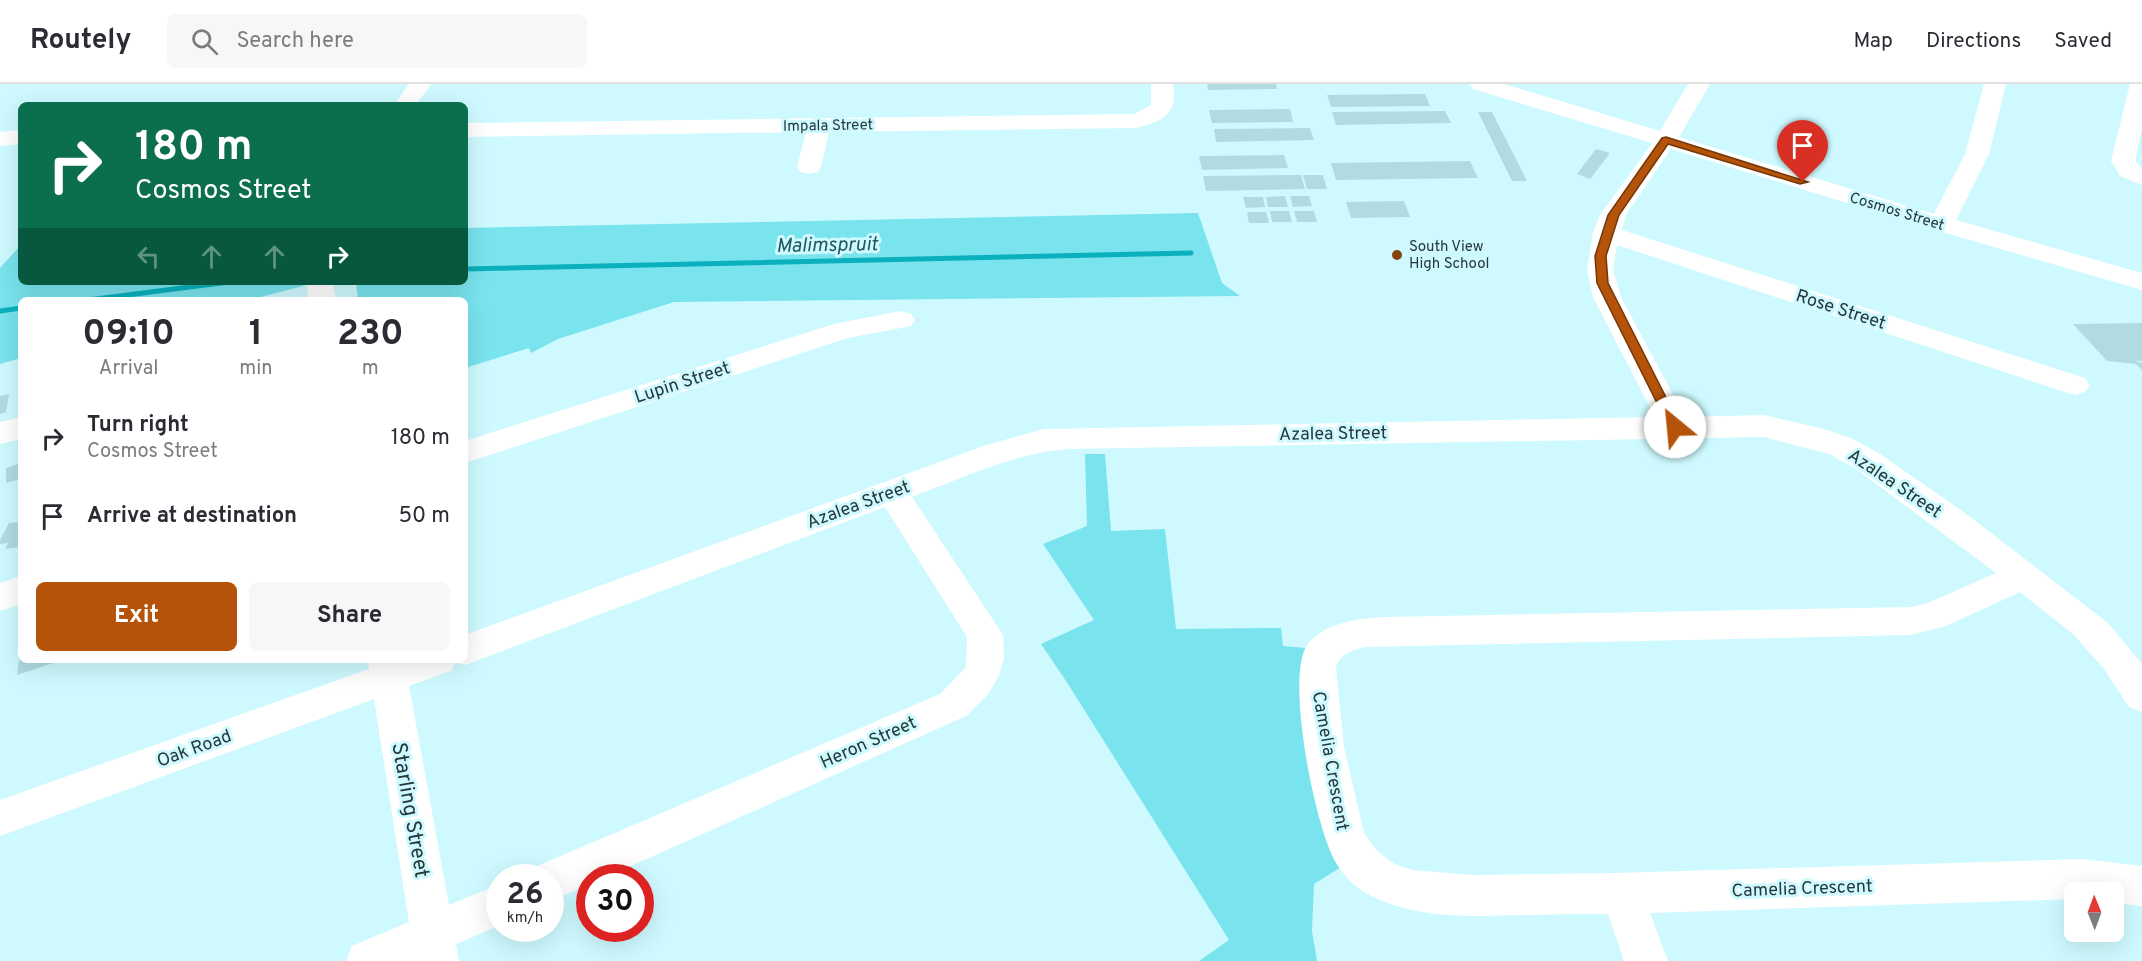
<!DOCTYPE html>
<html lang="en">
<head>
<meta charset="utf-8">
<style>
	body { margin:0; font-family:Overpass,sans-serif; background:#f7f7f7; color:#2b2b33; height:100vh; display:flex; flex-direction:column; font-size:22px; white-space:nowrap }
	* { box-sizing:border-box; margin:0 }
	p { font-size:20px; color:#7c7c81 }
	.icon { flex:none; width:33px; height:33px; fill:none; stroke:currentColor; stroke-width:2; stroke-linecap:round; stroke-linejoin:round }
	.map { position:relative; flex:1; overflow:hidden }
	.details { position:absolute; left:18px; top:213px; width:450px; height:366px; display:flex; flex-direction:column; background:#fff; border-radius:9px; box-shadow:0 6px 24px #0002 }
	.details>* { flex:none }
	.hud { position:absolute; left:18px; top:18px; width:450px; height:183px; border-radius:9px; box-shadow:0 6px 24px #0002; background:#0b6e4f; color:#fff; overflow:hidden }
	.needle { width:39px; rotate:359deg }
	.buttons { position:absolute; left:2064px; top:798px; display:grid; gap:12px }
	.buttons a { display:grid; place-items:center; width:60px; height:60px; border-radius:9px; background:#fff; box-shadow:0 6px 24px #0002; font-size:30px }
	.speed { position:absolute; left:486px; top:780px; display:flex; gap:12px; font-size:30px; font-weight:700; text-align:center }
	.speed>* { display:grid; place-content:center; width:78px; height:78px; border-radius:50%; background:#fff; box-shadow:0 6px 24px #0002; line-height:1 }
	.speed small { font-size:15px; font-weight:400 }
	.speed .limit { border:9px solid #d22; background:#fff; color:#111 }
	.pin { position:absolute; display:grid; place-items:center; width:51px; height:51px; color:#fff; margin:-62px -26px; border-radius:50% 50% 50% 0; rotate:-45deg; box-shadow:0 0 6px #0007 }
	.pin .icon { rotate:45deg }
	.me { position:absolute; width:66px; margin:-33px; rotate:332deg; stroke-linejoin:round; filter:drop-shadow(0 0 4px #0008) }
	.turn { display:flex; align-items:center; gap:21px; height:126px; padding:0 18px; font-size:27px }
	.turn .icon { width:78px; height:78px; stroke-width:2.5 }
	.turn b { display:block; font-size:42px; line-height:51px }
	.lanes { display:flex; align-items:center; height:57px; padding:0 18px; background:#0003; justify-content:center; gap:30px; direction:ltr }
	.lanes .off { opacity:.35 }
	.eta { display:flex; justify-content:space-evenly; align-items:center; height:102px; text-align:center }
	.eta b { font-size:36px; font-weight:700; line-height:42px }
	.primary-button { display:flex; gap:12px; margin-top:auto; padding:12px 18px }
	.primary-button a { flex:1; height:69px; border-radius:9px; background:#b45309; color:#fff; font-size:24px; font-weight:700; line-height:69px; text-align:center }
	.primary-button a+a { background:#f7f7f7; color:#2b2b33 }
	ul { padding:0; list-style:none }
	li { display:flex; align-items:center; gap:18px; height:78px; padding:0 18px }
	li div { flex:1 }
	li b { display:block; font-size:22px }
	li em { font-style:normal }
	header { display:flex; align-items:center; gap:36px; box-sizing:border-box; height:84px; padding:0 30px; background:#fff; border-bottom:2px solid #e1e1e2 }
	header strong { font-size:28px }
	nav { display:flex; gap:33px; margin-inline-start:auto; font-size:21px }
	.search { width:420px; height:54px; background:#f7f7f7; display:flex; align-items:center; gap:15px; box-sizing:border-box; padding:0 21px; border-radius:9px; color:#7c7c81; font-size:22px }
	.map>svg:first-child { display:block }
</style>
</head>
<body>
<header>
<strong>Routely</strong>
<div class="search"><svg class="icon" aria-label="search" viewBox="0 0 24 24"><circle cx="10" cy="10" r="6"/><path d="M15 15l6 6"/></svg>Search here</div>
<nav><a>Map</a><a>Directions</a><a>Saved</a></nav>
</header>
<div class="map">
<svg width="2142" height="877" viewBox="0 0 2142 877">
	<rect width="100%" height="100%" fill="#cefaff"/>
	<g fill="#79e3ee">
		<polygon points="1198,129 1222,199 1240,212 674,218 558,255 531,269 529,264 465,284 465,216 358,216 356,198 465,198 465,144"/>
		<polygon points="21,161 21,198 304,198 303,202 249,216 21,216 21,274 0,280 0,184"/>
		<polygon points="1085,370 1105,370 1111,447 1165,445 1176,545 1281,544 1283,562 1306,564 1346,780 1314,800 1312,847 1317,877 1199,877 1229,856 1068,600 1041,560 1094,536 1043,460 1087,442"/>
	</g>
	<g fill="none" stroke-linecap="round" stroke-linejoin="round">
		<g stroke="#0ab0bd" stroke-width="5">
			<polyline points="465,185 1191,169"/>
			<polyline points="88,216 229,198"/>
			<polyline points="0,227 21,224"/>
		</g>
	</g>
	<g fill="#b0dce1">
		<polygon points="1207,0 1276,0 1277,5 1208,6"/>
		<polygon points="1425,10 1430,22 1331,23 1327,11"/>
		<polygon points="1290,25 1293,38 1212,39 1209,26"/>
		<polygon points="1445,27 1451,39 1336,41 1332,28"/>
		<polygon points="1478,28 1492,28 1527,97 1512,97"/>
		<polygon points="1310,44 1314,56 1216,58 1214,45"/>
		<polygon points="1596,65 1610,69 1590,95 1577,90"/>
		<polygon points="1284,71 1288,84 1202,86 1199,72"/>
		<polygon points="1470,77 1478,94 1336,96 1331,79"/>
		<polygon points="1301,91 1305,105 1206,107 1203,92"/>
		<polygon points="1303,91 1323,91 1327,105 1307,105"/>
		<polygon points="1285,112 1288,123 1268,123 1266,113"/>
		<polygon points="1290,112 1309,112 1312,122 1293,123"/>
		<polygon points="1243,113 1263,113 1265,123 1246,124"/>
		<polygon points="1404,117 1410,133 1351,134 1346,118"/>
		<polygon points="1270,127 1289,127 1292,138 1272,138"/>
		<polygon points="1294,127 1314,127 1317,138 1297,138"/>
		<polygon points="1247,128 1266,128 1269,139 1249,139"/>
		<polygon points="2142,239 2142,277 2135,277 2142,279 2142,286 2136,280 2107,277 2073,240"/>
		<polygon points="9,310 6,328 0,330 0,312"/>
		<polygon points="21,379 21,395 6,399 6,384"/>
		<polygon points="21,438 21,463 5,465 8,459 0,460 0,456 9,439"/>
		<polygon points="20,568 21,576 62,576 17,591"/>
	</g>
	<g fill="none" stroke-linecap="round" stroke-linejoin="round">
		<g fill="#fff" fill-rule="evenodd">
			<polygon points="409,0 431,0 416,21 394,21"/>
			<path d="M1151,0H1173C1178,31 1163,37 1136,44L829,48L821,83L818,88L809,90L800,88L797,83L806,48L465,53V39L1134,30L1151,21Z"/>
			<path d="M1470,0H1504L1660,47L1688,0H1710L1679,53L1934,130L1965,70L1984,0H2006L1989,70L1956,136L2142,189V206L1932,145L1671,65L1626,131L1622,146L2085,294L2090,301L2085,308L2075,311L2065,308L1617,161L1613,186L1621,213L1685,333L1764,331L1824,345L1851,354L1877,368L1965,429L2108,539L2142,580V628L2129,623L2104,585L2074,551L2020,508L1946,542L1911,551L1365,563C1353,566 1339,570 1336,584L1344,663L1364,749L1375,764L1387,775L1399,782L1413,786L1473,791L1616,789L2083,775L2142,782V822L2114,819V808H2074V815L1650,829L1668,877H1624L1608,830C1582,830 1556,830 1531,831C1476,832 1416,837 1366,809C1353,801 1342,790 1335,777C1315,742 1285,594 1307,561C1324,538 1361,534 1386,533L1911,523L1928,519L1996,489L1855,384L1829,370L1764,353L1068,365C1014,369 963,394 912,413L1003,551L1004,574L999,591L989,609L966,632L604,794H590V800L550,817V794H531L535,783L940,610L966,583L967,553L885,423L478,576L465,581L455,578L451,587L409,602L449,821L500,800V841L456,860L459,877H346L352,862L409,838L374,615L0,752V716L369,585L368,576H465V551L986,361L1044,345L1655,333L1593,213L1587,186L1593,149L1600,131L1652,59L1473,5Z"/>
			<polygon points="2130,0 2142,0 2142,45 2135,77 2142,84 2142,101 2120,92 2111,77"/>
			<polygon points="21,46 21,60 0,62 0,48"/>
			<polygon points="307,198 333,198 336,216 308,216"/>
			<polygon points="901,227 911,230 915,236 911,242 848,254 465,379 465,357 834,240"/>
			<polygon points="21,333 21,355 0,360 0,338"/>
			<polygon points="21,492 21,520 0,527 0,499"/>
		</g>
	</g>
	<polygon fill="#b45309" stroke="#753606" stroke-width="1.5" points="1666,53 1808,98 1800,100 1668,60 1619,131 1606,172 1608,199 1681,343 1675,347 1669,343 1597,199 1595,172 1608,131 1662,54"/>
	<circle fill="#85440d" stroke="#cefaff" stroke-width="2" cx="1397" cy="171" r="6"/>
	<g text-anchor="middle" stroke-width="6" stroke-linejoin="round" paint-order="stroke">
		<g font-size="15" fill="#27383a" stroke="#cefaff">
			<text transform="translate(828 41) rotate(-1)" y="5">Impala Street</text>
			<text transform="translate(1897 127) rotate(17)" y="5">Cosmos Street</text>
		</g>
		<g font-size="15" fill="#27383a" stroke="#cefaff" text-anchor="start">
			<text x="1409" y="167">South View<tspan x="1409" dy="17">High School</tspan></text>
		</g>
		<g font-size="18" fill="#27383a" stroke="#cefaff">
			<text transform="translate(1841 225) rotate(18)" y="6">Rose Street</text>
			<text transform="translate(682 298) rotate(-18)" y="6">Lupin Street</text>
			<text transform="translate(1333 349) rotate(-1)" y="6">Azalea Street</text>
			<text transform="translate(1895 399) rotate(34)" y="6">Azalea Street</text>
			<text transform="translate(858 420) rotate(-20)" y="6">Azalea Street</text>
			<text transform="translate(868 658) rotate(-24)" y="6">Heron Street</text>
			<text transform="translate(194 664) rotate(-20)" y="6">Oak Road</text>
			<text transform="translate(1331 677) rotate(80)" y="6">Camelia Crescent</text>
			<text transform="translate(1802 804) rotate(-2)" y="6">Camelia Crescent</text>
		</g>
		<g font-size="20" font-style="italic" fill="#21595f" stroke="#cefaff">
			<text transform="translate(827 160) rotate(-1)" y="7">Malimspruit</text>
		</g>
		<g font-size="21" fill="#27383a" stroke="#cefaff">
			<text transform="translate(411 726) rotate(80)" y="7">Starling Street</text>
		</g>
	</g>
</svg>
<div class="buttons">
<a><svg class="needle" viewBox="-14 -14 28 28"><path d="M0-13l5 13h-10z" fill="#e53935"/><path d="M0 13l5-13h-10z" fill="#7c7c81"/></svg></a>
</div>
<div class="speed"><div>26<small>km/h</small></div><div class="limit">30</div></div>
<div class="pin" style="left:1803px;top:98px;background:#d93025"><svg class="icon" aria-label="arrive" viewBox="0 0 24 24"><path d="M6 21V4h12l-3 4 3 4H6"/></svg></div>
<svg class="me" style="left:1675px;top:343px" viewBox="-20 -20 40 40"><circle r="19" fill="#fff"/><path d="M0-13L10 11 0 6-10 11z" fill="#b45309"/></svg>
<div class="hud">
<div class="turn"><svg class="icon" aria-label="right" viewBox="0 0 24 24"><path d="M7 20v-9h11M14 6l5 5-5 5"/></svg><div><b>180 m</b>Cosmos Street</div></div>
<div class="lanes"><svg class="icon off" aria-label="left" viewBox="0 0 24 24"><path d="M17 20v-9H6M10 6l-5 5 5 5"/></svg><svg class="icon off" aria-label="ahead" viewBox="0 0 24 24"><path d="M12 20V5M6 11l6-6 6 6"/></svg><svg class="icon off" aria-label="ahead" viewBox="0 0 24 24"><path d="M12 20V5M6 11l6-6 6 6"/></svg><svg class="icon" aria-label="right" viewBox="0 0 24 24"><path d="M7 20v-9h11M14 6l5 5-5 5"/></svg></div>
</div>
<section class="details">
<div class="eta">
<div><b>09:10</b><p>Arrival</p></div>
<div><b>1</b><p>min</p></div>
<div><b>230</b><p>m</p></div>
</div>
<ul>
<li><svg class="icon" aria-label="right" viewBox="0 0 24 24"><path d="M7 20v-9h11M14 6l5 5-5 5"/></svg><div><b>Turn right</b><p>Cosmos Street</p></div><em>180 m</em></li>
<li><svg class="icon" aria-label="arrive" viewBox="0 0 24 24"><path d="M6 21V4h12l-3 4 3 4H6"/></svg><div><b>Arrive at destination</b></div><em>50 m</em></li>
</ul>
<div class="primary-button"><a>Exit</a><a>Share</a></div>
</section>
</div>
</body>
</html>
